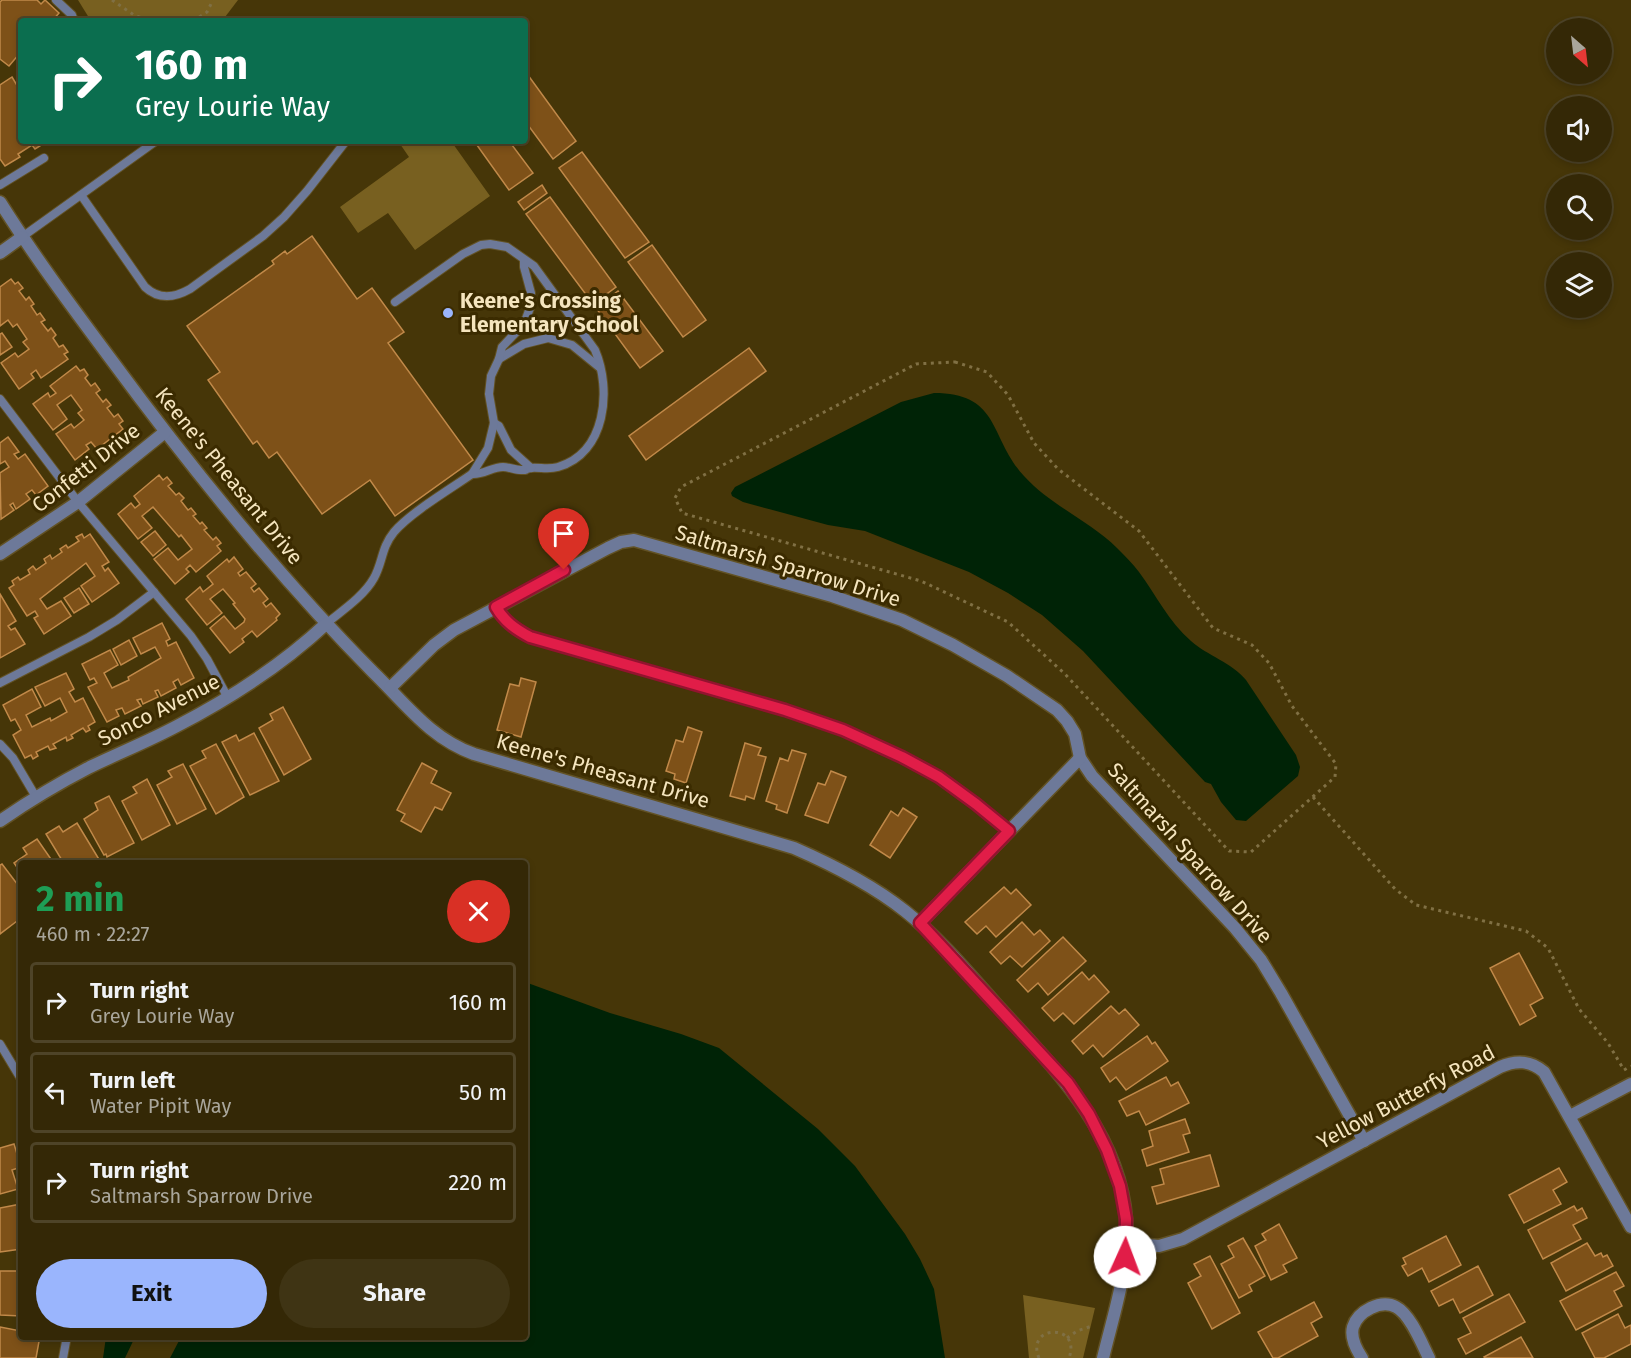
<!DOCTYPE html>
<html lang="en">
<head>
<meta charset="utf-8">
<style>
	body { margin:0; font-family:"Fira Sans",sans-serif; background:#3f3414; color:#f1f3f6; height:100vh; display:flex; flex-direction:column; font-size:22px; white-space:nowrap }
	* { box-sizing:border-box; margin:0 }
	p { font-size:20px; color:#a9a69b }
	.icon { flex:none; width:33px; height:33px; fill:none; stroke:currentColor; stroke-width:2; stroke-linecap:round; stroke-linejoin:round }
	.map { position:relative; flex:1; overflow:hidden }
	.sheet { position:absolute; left:18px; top:860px; width:510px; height:480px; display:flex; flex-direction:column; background:#342806; border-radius:6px; box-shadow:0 3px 9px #0003,0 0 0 2px #4e4428 }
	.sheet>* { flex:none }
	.top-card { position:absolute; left:18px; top:18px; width:510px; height:126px; border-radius:6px; box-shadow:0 3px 9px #0003,0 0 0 2px #4e4428; background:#0b6e4f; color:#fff; overflow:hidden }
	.needle { width:39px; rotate:152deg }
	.fabs { position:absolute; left:1546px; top:18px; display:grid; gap:12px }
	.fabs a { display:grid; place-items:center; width:66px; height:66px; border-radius:50%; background:#342806; box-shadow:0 3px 9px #0003,0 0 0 2px #4e4428; font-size:30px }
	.pin { position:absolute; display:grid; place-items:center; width:51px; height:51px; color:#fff; margin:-62px -26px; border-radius:50% 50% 50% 0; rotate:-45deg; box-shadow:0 0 6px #0007 }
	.pin .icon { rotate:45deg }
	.me { position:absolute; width:66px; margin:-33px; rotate:2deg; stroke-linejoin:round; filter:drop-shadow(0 0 4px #0008) }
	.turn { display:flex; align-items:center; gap:21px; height:126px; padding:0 18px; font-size:27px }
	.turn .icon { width:78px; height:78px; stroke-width:2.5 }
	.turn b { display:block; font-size:42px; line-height:51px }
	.round { display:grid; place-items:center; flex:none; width:63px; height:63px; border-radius:32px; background:#3f3414 }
	.summary { display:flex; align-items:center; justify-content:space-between; height:102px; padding:0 18px }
	h1 { font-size:36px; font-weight:700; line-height:45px; color:#1e9e55 }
	.action { display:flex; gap:12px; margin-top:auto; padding:12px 18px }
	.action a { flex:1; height:69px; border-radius:36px; background:#9ab5fd; color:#111; font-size:24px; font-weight:700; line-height:69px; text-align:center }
	.action a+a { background:#3f3414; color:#f1f3f6 }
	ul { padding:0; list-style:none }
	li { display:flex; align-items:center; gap:18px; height:81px; margin:0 12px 9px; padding:0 6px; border:3px solid #4e4428; border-radius:6px }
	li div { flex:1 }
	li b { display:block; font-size:22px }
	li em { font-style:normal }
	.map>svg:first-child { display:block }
</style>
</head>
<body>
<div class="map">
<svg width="1631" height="1358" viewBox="0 0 1631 1358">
	<rect width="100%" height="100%" fill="#463608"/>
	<g fill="#786020">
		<polygon points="78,0 238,0 222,21 91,21"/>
		<polygon points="398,141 451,141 490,196 415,250 388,213 358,233 340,207 409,157"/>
		<polygon points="1023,1295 1095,1308 1083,1358 1029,1358"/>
	</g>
	<g fill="#002306">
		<path d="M934,393C1001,393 989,438 1024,476C1050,505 1090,521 1117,548C1125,556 1133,564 1139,572C1156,595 1169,622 1191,641C1208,656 1231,662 1246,680L1296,755L1300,767L1298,776L1246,821L1236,820L1221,802L1211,784L1205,782L1083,651L1042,615L1008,593L969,572L865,531L828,525L743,502L732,496L731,493L735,487L901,402Z"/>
		<polygon points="525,982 610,1013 681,1034 719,1048 818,1129 855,1166 905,1234 920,1259 934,1289 945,1358 170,1358 181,1337 525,1336"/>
		<polygon points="106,1337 106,1336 135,1337 125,1358 103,1358"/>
	</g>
	<g fill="#7e5118" stroke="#c18949" stroke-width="1.5">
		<polygon points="2,0 37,0 41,4 45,0 59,13 52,21 21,21 21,48 18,52 20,53 9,66 0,59 0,2"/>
		<polygon points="525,71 576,141 553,159 525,121"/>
		<polygon points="12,77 21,92 17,94 21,100 21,141 48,141 35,149 32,145 18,154 20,157 5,166 0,159 0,85"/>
		<polygon points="474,141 509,141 533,173 509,190"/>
		<polygon points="582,152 649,242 625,258 559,168"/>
		<polygon points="542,185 547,193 524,210 518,202"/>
		<polygon points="550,197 616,287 593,304 526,214"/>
		<polygon points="312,236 357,299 372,288 404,332 388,343 473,460 395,516 370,480 322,514 277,452 269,458 257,441 253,444 208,380 220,372 187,326 274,264 272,261 285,251 287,254"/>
		<polygon points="652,245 706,320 683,337 628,262"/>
		<polygon points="11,279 15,284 18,282 23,288 19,291 26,300 29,297 34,304 31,306 37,315 40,313 45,320 41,322 48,331 51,328 56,335 53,338 59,347 63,345 68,352 64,354 68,359 41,378 36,370 31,374 34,378 19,389 1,363 15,353 18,357 29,349 23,342 27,339 17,324 13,327 8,320 0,326 0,287"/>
		<polygon points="618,291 663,351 640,368 596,308"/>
		<polygon points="2,333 12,347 0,355 0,334"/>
		<polygon points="749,348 766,371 646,460 629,436"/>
		<polygon points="76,366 80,371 84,369 88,375 85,378 91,386 95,383 100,390 96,393 103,402 106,399 111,405 107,408 114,417 118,414 123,421 119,424 123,429 97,449 91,442 86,445 89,449 75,460 56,434 71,424 74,428 84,420 78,413 82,410 71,395 57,405 67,419 53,430 33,404 48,393 50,397 56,393 50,386"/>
		<polygon points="8,437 19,452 14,454 18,459 25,454 48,486 36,495 32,490 26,494 30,499 16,509 13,503 10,505 14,510 1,519 0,473 9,467 5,461 0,464 0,443"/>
		<polygon points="159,475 163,480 167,477 172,483 168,486 176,495 179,493 184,498 181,501 188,510 191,508 196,514 193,516 200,524 202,522 207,528 204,530 213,540 216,537 221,543 217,546 221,551 196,572 190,565 186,569 189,572 175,584 154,559 168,548 178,560 192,549 181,535 179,537 153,507 142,516 152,528 138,539 118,514 131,503 135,508 140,504 134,496"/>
		<polygon points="155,531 166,545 153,556 141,542"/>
		<polygon points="82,534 84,538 90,534 109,562 102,566 105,571 108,568 119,583 92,602 81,586 95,576 86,563 40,599 47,609 61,601 71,616 44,634 34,618 38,616 35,611 27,616 9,588 14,585 12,581 18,577 20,580 30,574 28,570 33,566 36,570 46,563 44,559 50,555 52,559 62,552 60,549 66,545 68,548 79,541 76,537"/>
		<polygon points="234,557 243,569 238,573 240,576 246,572 256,584 251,588 254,592 259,588 268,599 263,603 266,607 271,603 280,614 276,618 277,620 257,637 252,631 242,639 244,642 230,653 210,628 224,616 235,629 244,622 245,619 233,604 235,603 223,589 210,599 222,613 207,625 186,599 200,587 203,592 213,584 207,576 227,559 229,562"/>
		<polygon points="79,588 89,604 74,613 64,598"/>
		<polygon points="0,594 16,621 8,626 11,630 15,628 25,644 0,658"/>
		<polygon points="162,623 170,639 166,641 168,646 176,642 194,678 181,685 178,679 173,682 176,688 161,696 158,690 155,691 158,697 143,704 141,699 137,700 141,706 125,714 122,708 116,710 119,716 107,722 88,687 97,683 94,678 90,680 82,664 110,650 118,665 104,673 112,688 129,680 128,677 161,658 155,647 141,654 133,638"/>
		<polygon points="129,640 137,656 121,665 113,649"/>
		<polygon points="66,673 74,689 69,692 75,702 83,698 95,722 88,726 90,730 86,732 83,728 71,735 73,738 67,741 66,737 53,744 56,748 50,750 48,746 36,752 38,756 33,759 31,755 25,758 13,735 21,730 15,719 11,721 3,705 32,689 41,707 26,715 32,727 50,718 51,721 67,712 60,698 45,706 35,687"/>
		<polygon points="521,678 536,682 521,737 497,730 510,684 519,686"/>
		<polygon points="283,707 311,759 284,775 259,728 273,720 270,714"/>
		<polygon points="688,727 702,732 686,783 674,779 675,774 666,771 676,740 683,742"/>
		<polygon points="254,733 279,781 250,795 222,742 236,735 239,741"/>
		<polygon points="745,743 761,748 758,755 766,757 754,799 746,796 745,800 730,796"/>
		<polygon points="216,744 244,797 216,814 190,766 206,758 202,751"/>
		<polygon points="792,750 806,754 787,813 776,809 777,805 766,801 780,758 788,761"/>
		<polygon points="422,763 437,771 431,783 451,793 442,810 435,807 421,832 401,821 405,814 397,810"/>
		<polygon points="183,764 206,809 177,824 157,785 172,777 168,771"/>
		<polygon points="831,771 846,777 828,823 805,815 818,783 825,785"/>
		<polygon points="147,779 170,825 142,840 122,801 137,793 133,787"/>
		<polygon points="109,796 134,843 107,857 106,854 104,855 84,819 98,810 95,803"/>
		<polygon points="903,808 917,817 890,858 870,845 891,811 898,816"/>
		<polygon points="77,823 100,861 98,862 63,862 46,834 59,826 63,832"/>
		<polygon points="37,839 53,862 21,862 21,873 14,863 27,854 23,848"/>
		<polygon points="2,864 21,889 21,918 0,934 0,865"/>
		<polygon points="1004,887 1011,894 1016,889 1031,905 996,937 986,926 977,934 965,922"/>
		<polygon points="1022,922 1034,935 1040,930 1050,941 1022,967 1010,956 1001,964 990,952"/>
		<polygon points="1063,937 1086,961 1048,995 1038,983 1028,992 1017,980"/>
		<polygon points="1519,953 1543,998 1530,1005 1536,1016 1520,1025 1490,968"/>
		<polygon points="1082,972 1089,980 1094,975 1109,992 1074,1024 1063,1013 1054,1021 1042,1008"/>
		<polygon points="1111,1006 1119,1014 1125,1009 1139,1025 1103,1057 1093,1045 1083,1054 1072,1041"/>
		<polygon points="1147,1036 1152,1044 1155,1042 1168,1061 1126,1090 1116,1077 1110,1082 1101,1068"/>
		<polygon points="1166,1077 1171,1086 1178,1082 1189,1103 1146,1125 1139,1111 1127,1116 1119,1101"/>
		<polygon points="1185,1119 1190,1133 1183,1135 1189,1152 1147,1166 1142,1150 1153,1146 1149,1131"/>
		<polygon points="14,1144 21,1167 12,1170 18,1189 0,1194 0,1148"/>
		<polygon points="1210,1155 1219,1186 1157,1204 1152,1187 1164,1184 1160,1169"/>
		<polygon points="1559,1168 1567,1182 1553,1190 1561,1204 1524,1223 1509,1195"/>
		<polygon points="21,1204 21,1249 0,1252 0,1208"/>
		<polygon points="1574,1206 1577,1211 1582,1208 1587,1218 1573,1225 1581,1239 1543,1259 1528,1230"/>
		<polygon points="1279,1224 1297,1258 1283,1265 1287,1272 1271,1280 1255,1246 1266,1240 1262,1234"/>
		<polygon points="1446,1236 1461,1265 1429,1282 1422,1268 1408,1276 1402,1266 1406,1264 1403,1258"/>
		<polygon points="1243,1238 1265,1276 1249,1285 1252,1291 1239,1298 1221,1264 1234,1257 1228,1246"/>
		<polygon points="1587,1243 1595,1256 1601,1253 1603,1257 1607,1255 1613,1266 1566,1291 1551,1263"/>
		<polygon points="1210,1256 1240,1313 1212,1329 1188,1283 1201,1276 1194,1264"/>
		<polygon points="1478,1266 1493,1295 1460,1313 1453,1299 1439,1306 1431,1291"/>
		<polygon points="0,1271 21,1271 21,1316 0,1315"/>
		<polygon points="1616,1272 1624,1286 1614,1291 1622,1306 1576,1330 1560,1301"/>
		<polygon points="1509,1294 1525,1322 1466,1354 1458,1339 1471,1333 1463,1318"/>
		<polygon points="1314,1302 1322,1317 1311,1323 1318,1336 1278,1358 1273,1358 1258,1332"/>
		<polygon points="1618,1314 1625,1328 1631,1325 1631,1344 1604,1358 1595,1358 1582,1333"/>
		<polygon points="0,1327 21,1331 21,1336 40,1336 36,1358 0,1358"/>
		<polygon points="1521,1337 1533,1358 1485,1358 1484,1357"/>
	</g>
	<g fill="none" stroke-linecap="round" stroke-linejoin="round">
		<defs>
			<g id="lane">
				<polyline points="56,0 72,15 74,21"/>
				<polyline points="0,185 44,158"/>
				<path d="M81,195L145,287C159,300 174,298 190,289L263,236L284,217L307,191L346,141"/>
				<polyline points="22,237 156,141"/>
				<path d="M395,302L463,254L481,245L490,244L507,247L534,266L595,350C612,390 606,453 558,467C548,470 540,467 530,468C522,470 530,470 521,470C515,470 509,467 503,467C492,467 483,475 472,474"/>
				<polyline points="499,359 524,344 548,338 572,345 599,367"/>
				<polyline points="0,399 78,502 191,636 207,659 228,698"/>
				<polyline points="494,423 499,426 511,450 531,468"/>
				<polyline points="496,607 509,624 530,637 785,710 843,730 882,747 939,777 976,804 1009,831"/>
				<path d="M327,623C343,610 364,596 374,578C383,562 381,548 394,532C410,513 450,489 472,474L488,448L494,423L489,394L491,376L499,359L502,347L524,324L530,308L531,293L524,267V260"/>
				<polyline points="0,683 89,637 117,620 154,592"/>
				<polyline points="0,744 13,758 36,797"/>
				<polyline points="0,1044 21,1079"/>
				<polyline points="63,1358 67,1336"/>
			</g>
			<g id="street">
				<path d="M0,202C34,256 72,307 110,358C191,468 277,575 373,672C406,704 430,738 474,754L794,848C833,865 871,884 905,911C938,937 966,970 994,1002C1051,1065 1119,1129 1126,1219C1130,1267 1114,1312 1103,1358"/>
				<polyline points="0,253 22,237"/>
				<polyline points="0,554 78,502 165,432"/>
				<polyline points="390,688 434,645 454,630 608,548 621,542 634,540 832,596 902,620 953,645 1007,676 1057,710 1067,721 1075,734 1080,758 1092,776 1235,928 1261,960 1281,993 1364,1141"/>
				<path d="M0,821C29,801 59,783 90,767C119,753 149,741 177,726C231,698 282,665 327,623"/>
				<polyline points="920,923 1080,758"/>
				<polyline points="1570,1116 1631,1084"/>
				<path d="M1126,1243L1159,1246L1183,1239L1500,1067C1516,1060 1530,1060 1544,1072L1631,1227"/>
				<path d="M1362,1358C1356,1349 1350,1338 1353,1327C1358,1311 1381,1299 1396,1307C1410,1314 1422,1344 1429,1358"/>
			</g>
		</defs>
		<use href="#lane" stroke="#625225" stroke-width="10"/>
		<use href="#street" stroke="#625225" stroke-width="15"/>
		<g stroke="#807044" stroke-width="3" stroke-dasharray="3 4.5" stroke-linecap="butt">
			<polyline points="112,0 134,15 151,21"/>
			<polyline points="193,21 207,12 213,0"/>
			<polygon points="955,362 987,372 1008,395 1034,443 1058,469 1139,531 1213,628 1252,645 1269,663 1292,706 1336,764 1335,777 1251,852 1229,851 1065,674 1008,622 921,581 682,513 675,498 681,487 916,364"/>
			<polyline points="1313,797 1395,889 1416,905 1526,931 1548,948 1579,1009 1608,1043 1624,1070 1631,1066"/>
			<polyline points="1067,1338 1077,1331 1092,1326"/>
			<path d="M1039,1358C1025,1324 1082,1323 1069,1358"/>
		</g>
		<use href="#lane" stroke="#6d7999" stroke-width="8"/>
		<use href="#street" stroke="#6d7999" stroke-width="12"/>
	</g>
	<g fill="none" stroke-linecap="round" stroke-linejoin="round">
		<defs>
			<path id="route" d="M564,570L496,607C504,621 515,629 530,637L785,710L843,730L902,757L939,777L976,804L1009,831L920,923L1068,1083L1089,1114L1107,1150L1120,1186L1126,1219L1125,1257"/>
		</defs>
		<use href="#route" stroke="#92132f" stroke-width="15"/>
		<use href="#route" stroke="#e11d48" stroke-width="10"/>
	</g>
	<circle fill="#9ab5fd" stroke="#3b2b00" stroke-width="2" cx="448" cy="313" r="6"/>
	<g text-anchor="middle" stroke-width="6" stroke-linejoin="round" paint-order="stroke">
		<g font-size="21" font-weight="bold" fill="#f5e5be" stroke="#3b2b00" text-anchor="start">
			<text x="460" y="308">Keene's Crossing<tspan x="460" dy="24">Elementary School</tspan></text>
		</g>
		<g font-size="21" fill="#f5e5be" stroke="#3b2b00">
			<text transform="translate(86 468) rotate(-38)" y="7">Confetti Drive</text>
			<text transform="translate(229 476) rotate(51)" y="7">Keene's Pheasant Drive</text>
			<text transform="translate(788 566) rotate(17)" y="7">Saltmarsh Sparrow Drive</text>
			<text transform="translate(159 710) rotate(-27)" y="7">Sonco Avenue</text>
			<text transform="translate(603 771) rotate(16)" y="7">Keene's Pheasant Drive</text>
			<text transform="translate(1190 853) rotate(48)" y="7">Saltmarsh Sparrow Drive</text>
			<text transform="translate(1406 1097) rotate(-28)" y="7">Yellow Butterfy Road</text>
		</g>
	</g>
</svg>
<div class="fabs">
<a><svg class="needle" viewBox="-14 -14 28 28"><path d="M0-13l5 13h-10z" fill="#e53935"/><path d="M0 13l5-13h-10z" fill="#a9a69b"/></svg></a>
<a><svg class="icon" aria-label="sound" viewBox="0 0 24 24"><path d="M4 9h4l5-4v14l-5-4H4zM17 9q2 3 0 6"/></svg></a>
<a><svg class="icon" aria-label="search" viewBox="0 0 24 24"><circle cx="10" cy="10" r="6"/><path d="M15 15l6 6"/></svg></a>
<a><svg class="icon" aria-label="layers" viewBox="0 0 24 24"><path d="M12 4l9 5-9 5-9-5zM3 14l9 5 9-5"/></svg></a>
</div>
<div class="pin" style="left:564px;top:570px;background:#d93025"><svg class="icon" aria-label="arrive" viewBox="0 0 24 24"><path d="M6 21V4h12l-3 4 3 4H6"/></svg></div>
<svg class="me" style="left:1125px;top:1257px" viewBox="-20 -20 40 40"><circle r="19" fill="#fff"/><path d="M0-13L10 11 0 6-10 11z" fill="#e11d48"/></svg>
<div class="top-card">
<div class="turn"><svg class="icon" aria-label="right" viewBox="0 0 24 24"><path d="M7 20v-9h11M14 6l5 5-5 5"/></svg><div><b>160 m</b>Grey Lourie Way</div></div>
</div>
<section class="sheet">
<div class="summary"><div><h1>2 min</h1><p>460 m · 22:27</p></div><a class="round" style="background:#d93025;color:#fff"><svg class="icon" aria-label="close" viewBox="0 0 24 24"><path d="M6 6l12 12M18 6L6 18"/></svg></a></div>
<ul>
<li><svg class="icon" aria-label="right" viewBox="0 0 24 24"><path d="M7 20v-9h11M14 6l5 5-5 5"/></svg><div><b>Turn right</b><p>Grey Lourie Way</p></div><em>160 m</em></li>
<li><svg class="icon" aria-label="left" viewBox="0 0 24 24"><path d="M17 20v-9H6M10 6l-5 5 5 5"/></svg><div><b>Turn left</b><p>Water Pipit Way</p></div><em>50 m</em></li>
<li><svg class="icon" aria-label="right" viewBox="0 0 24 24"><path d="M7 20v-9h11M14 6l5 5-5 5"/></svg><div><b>Turn right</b><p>Saltmarsh Sparrow Drive</p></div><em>220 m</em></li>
</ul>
<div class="action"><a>Exit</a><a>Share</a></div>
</section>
</div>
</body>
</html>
